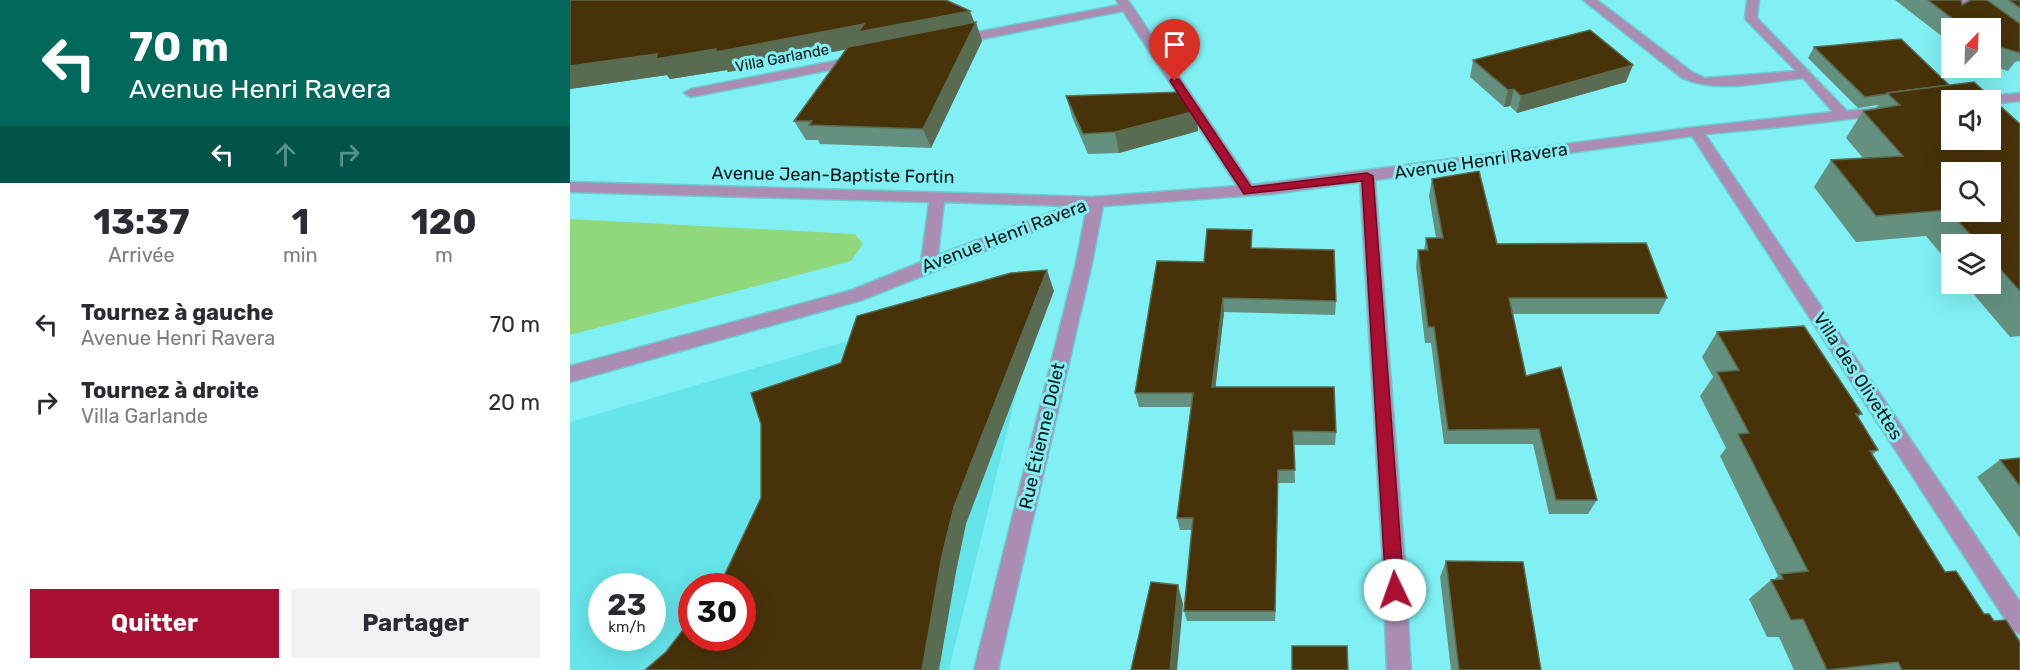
<!DOCTYPE html>
<html lang="fr">
<head>
<meta charset="utf-8">
<style>
	body { margin:0; font-family:Rubik,sans-serif; background:#f2f2f3; color:#2b2b33; height:100vh; display:flex; flex-direction:column; font-size:22px; white-space:nowrap }
	* { box-sizing:border-box; margin:0 }
	p { font-size:20px; color:#7c7c81 }
	.icon { flex:none; width:33px; height:33px; fill:none; stroke:currentColor; stroke-width:2; stroke-linecap:round; stroke-linejoin:round }
	.map { position:relative; flex:1; overflow:hidden }
	.panel { display:flex; flex-direction:column; background:#fff; width:570px }
	.panel>* { flex:none }
	.banner { background:#00695c; color:#fff; overflow:hidden }
	.needle { width:39px; rotate:23deg }
	.buttons { position:absolute; left:1371px; top:18px; display:grid; gap:12px }
	.buttons a { display:grid; place-items:center; width:60px; height:60px; border-radius:0px; background:#fff; box-shadow:0 6px 24px #0002; font-size:30px }
	.speed { position:absolute; left:18px; top:573px; display:flex; gap:12px; font-size:30px; font-weight:700; text-align:center }
	.speed>* { display:grid; place-content:center; width:78px; height:78px; border-radius:50%; background:#fff; box-shadow:0 6px 24px #0002; line-height:1 }
	.speed small { font-size:15px; font-weight:400 }
	.speed .limit { border:9px solid #d22; background:#fff; color:#111 }
	.pin { position:absolute; display:grid; place-items:center; width:51px; height:51px; color:#fff; margin:-62px -26px; border-radius:50% 50% 50% 0; rotate:-45deg; box-shadow:0 0 6px #0007 }
	.pin .icon { rotate:45deg }
	.me { position:absolute; width:66px; margin:-33px; rotate:357deg; stroke-linejoin:round; filter:drop-shadow(0 0 4px #0008) }
	.turn { display:flex; align-items:center; gap:21px; height:126px; padding:0 30px; font-size:27px }
	.turn .icon { width:78px; height:78px; stroke-width:2.5 }
	.turn b { display:block; font-size:42px; line-height:51px }
	.lanes { display:flex; align-items:center; height:57px; padding:0 30px; background:#0003; justify-content:center; gap:30px; direction:ltr }
	.lanes .off { opacity:.35 }
	.eta { display:flex; justify-content:space-evenly; align-items:center; height:102px; text-align:center }
	.eta b { font-size:36px; font-weight:700; line-height:42px }
	.primary-button { display:flex; gap:12px; margin-top:auto; padding:12px 30px }
	.primary-button a { flex:1; height:69px; border-radius:0px; background:#a80f30; color:#fff; font-size:24px; font-weight:700; line-height:69px; text-align:center }
	.primary-button a+a { background:#f2f2f3; color:#2b2b33 }
	ul { padding:0; list-style:none }
	li { display:flex; align-items:center; gap:18px; height:78px; padding:0 30px }
	li div { flex:1 }
	li b { display:block; font-size:22px }
	li em { font-style:normal }
	main { display:flex; flex:1; min-height:0 }
	.map>svg:first-child { display:block }
</style>
</head>
<body>
<main>
<section class="panel">
<div class="banner">
<div class="turn"><svg class="icon" aria-label="left" viewBox="0 0 24 24"><path d="M17 20v-9H6M10 6l-5 5 5 5"/></svg><div><b>70 m</b>Avenue Henri Ravera</div></div>
<div class="lanes"><svg class="icon" aria-label="left" viewBox="0 0 24 24"><path d="M17 20v-9H6M10 6l-5 5 5 5"/></svg><svg class="icon off" aria-label="ahead" viewBox="0 0 24 24"><path d="M12 20V5M6 11l6-6 6 6"/></svg><svg class="icon off" aria-label="right" viewBox="0 0 24 24"><path d="M7 20v-9h11M14 6l5 5-5 5"/></svg></div>
</div>
<div class="eta">
<div><b>13:37</b><p>Arrivée</p></div>
<div><b>1</b><p>min</p></div>
<div><b>120</b><p>m</p></div>
</div>
<ul>
<li><svg class="icon" aria-label="left" viewBox="0 0 24 24"><path d="M17 20v-9H6M10 6l-5 5 5 5"/></svg><div><b>Tournez à gauche</b><p>Avenue Henri Ravera</p></div><em>70 m</em></li>
<li><svg class="icon" aria-label="right" viewBox="0 0 24 24"><path d="M7 20v-9h11M14 6l5 5-5 5"/></svg><div><b>Tournez à droite</b><p>Villa Garlande</p></div><em>20 m</em></li>
</ul>
<div class="primary-button"><a>Quitter</a><a>Partager</a></div>
</section>
<div class="map">
<svg width="1450" height="670" viewBox="0 0 1450 670">
	<rect width="100%" height="100%" fill="#80f0f4"/>
	<path fill="#65e4e9" fill-rule="evenodd" d="M473,284L379,670H0V422ZM32,586H82V638H32ZM122,586H172V638H122Z"/>
	<polygon fill="#91d87c" points="0,219 285,234 293,244 281,261 0,335"/>
	<g fill="none" stroke-linecap="round" stroke-linejoin="round">
		<defs>
			<g id="minor">
				<path d="M546,0H558L682,185L1126,127L1263,112L1233,78C1193,82 1149,94 1112,78L1013,0H1027L1122,72L1135,78L1226,71L1175,19L1177,0H1189L1187,18L1277,111L1314,107L1321,111C1314,118 1159,132 1135,134L1450,602V634L1442,630L1122,136L805,180L834,549L841,670H817L812,549L790,182L703,194L533,206L522,263L428,670H404L506,263L516,211L292,300L0,382V366L282,290L351,262L359,202L0,192V182L522,197L667,186L553,11L387,44L381,40L387,36L549,5ZM374,202L498,206L368,255Z"/>
				<polygon points="1387,0 1401,0 1450,38 1450,48 1446,47"/>
				<polygon points="290,56 295,57 297,60 295,63 121,97 114,93 121,89"/>
				<polygon points="1450,93 1450,101 1420,104 1420,100 1412,100 1419,96"/>
			</g>
		</defs>
		<use href="#minor" stroke="#6cccd0" stroke-width="3"/>
		<use href="#minor" fill="#ab8db3" fill-rule="evenodd"/>
	</g>
	<g fill="#64917f">
		<polygon points="0,0 404,23 412,41 361,148 250,144 248,140 236,140 224,121 277,49 158,72 157,70 100,79 97,75 0,89"/>
		<polygon points="1325,0 1391,0 1392,5 1401,0 1450,0 1450,61 1445,62 1438,71 1420,65 1420,28 1382,28 1382,44"/>
		<polygon points="1244,47 1379,85 1450,124 1450,336 1440,337 1395,284 1420,284 1420,244 1382,244 1382,267 1356,236 1286,242 1244,187 1261,160 1293,158 1276,138 1293,111 1306,109 1308,105 1288,108 1238,58"/>
		<polygon points="903,60 1056,82 947,113 940,106 934,107 900,77"/>
		<polygon points="496,96 626,111 628,131 549,153 518,154 502,117"/>
		<polygon points="862,179 927,244 1097,298 1089,314 943,314 956,376 1027,500 1018,514 979,514 963,444 874,444 861,343 855,343 846,266 848,250 854,250 856,238 866,238 859,196"/>
		<polygon points="682,230 682,248 766,301 765,315 654,312 645,387 766,432 765,445 724,445 725,483 708,483 705,621 617,621 614,611 622,530 610,530 607,518 622,407 569,407 565,393"/>
		<polygon points="1147,332 1292,414 1288,417 1308,450 1302,455 1375,572 1450,670 1224,670 1209,637 1197,637 1179,599 1201,580 1204,580 1208,576 1150,456 1156,448 1130,396 1143,377 1132,357"/>
		<polygon points="1450,458 1450,538 1407,477 1430,460"/>
		<polygon points="876,561 971,670 881,670 870,577"/>
	</g>
	<g fill="#596b50">
		<polygon points="400,11 405,24 406,22 412,41 361,148 353,129 294,46 158,72 157,70 100,79 97,75 0,89 0,66 294,24"/>
		<polygon points="1063,65 1056,82 947,113 951,96"/>
		<polygon points="944,89 940,106 934,107 938,90"/>
		<polygon points="626,111 628,131 549,153 545,132"/>
		<polygon points="477,270 484,291 396,524 386,572 369,670 352,670 372,556 384,507"/>
		<polygon points="653,298 654,312 644,401 642,387"/>
		<polygon points="708,470 708,483 705,621 705,611"/>
		<polygon points="608,585 613,604 607,670 600,670"/>
	</g>
	<g fill="#48320a" stroke="#596b50" stroke-width="1.5" fill-rule="evenodd">
		<polygon points="0,0 376,0 400,11 288,32 294,24 146,52 146,49 86,59 87,54 0,66"/>
		<polygon points="1358,0 1391,0 1392,5 1401,0 1417,0 1450,24 1450,53 1420,44 1420,28 1395,28"/>
		<polygon points="1439,0 1450,0 1450,8"/>
		<polygon points="406,22 353,129 239,125 242,121 224,121 278,47"/>
		<polygon points="1020,30 1063,65 951,96 944,89 938,90 903,60"/>
		<polygon points="1331,39 1379,85 1317,93 1316,94 1295,97 1244,47"/>
		<path d="M1404,82L1450,124V291L1420,258V244H1409L1378,210L1306,216L1261,160L1333,156L1293,111L1330,105L1317,93ZM1382,100H1420V140H1382ZM1382,172H1420V212H1382Z"/>
		<polygon points="613,92 626,111 545,132 513,134 496,96"/>
		<polygon points="909,171 927,244 1076,243 1097,298 939,298 956,376 991,367 1027,500 986,500 969,429 878,430 864,327 858,327 848,250 858,250 856,238 873,238 862,179"/>
		<polygon points="637,229 682,230 681,248 764,250 766,301 653,298 642,387 764,387 766,432 723,431 725,470 708,470 705,611 614,611 623,518 607,518 623,393 565,393 587,261 634,262"/>
		<polygon points="477,270 384,507 372,556 352,670 75,670 96,652 122,618 122,638 172,638 172,586 146,586 154,576 191,498 191,424 181,393 271,363 287,316 441,273"/>
		<polygon points="1234,326 1292,414 1286,414 1308,450 1300,451 1375,572 1386,571 1414,614 1419,614 1424,621 1436,620 1450,642 1450,670 1332,670 1328,662 1257,670 1233,619 1221,620 1201,580 1213,579 1211,574 1238,571 1168,434 1179,433 1147,372 1169,370 1147,332"/>
		<polygon points="1450,458 1450,486 1430,460"/>
		<polygon points="876,561 953,562 971,670 889,670"/>
		<polygon points="581,582 608,585 600,670 561,670"/>
		<polygon points="722,646 777,646 778,670 722,670"/>
	</g>
	<polygon fill="#a80f30" stroke="#6d0a1f" stroke-width="1.5" points="601,79 609,79 681,187 797,173 803,176 834,590 831,595 825,598 819,595 816,590 792,181 674,194 600,81"/>
	<g text-anchor="middle" stroke-width="6" stroke-linejoin="round" paint-order="stroke">
		<g font-size="15" fill="#001213" stroke="#80f0f4">
			<text transform="translate(212 58) rotate(-11)" y="5">Villa Garlande</text>
		</g>
		<g font-size="18" fill="#001213" stroke="#80f0f4">
			<text transform="translate(911 161) rotate(-8)" y="6">Avenue Henri Ravera</text>
			<text transform="translate(263 175) rotate(1)" y="6">Avenue Jean-Baptiste Fortin</text>
			<text transform="translate(434 236) rotate(-21)" y="6">Avenue Henri Ravera</text>
			<text transform="translate(1288 376) rotate(57)" y="6">Villa des Olivettes</text>
			<text transform="translate(472 436) rotate(-77)" y="6">Rue Étienne Dolet</text>
		</g>
	</g>
</svg>
<div class="buttons">
<a><svg class="needle" viewBox="-14 -14 28 28"><path d="M0-13l5 13h-10z" fill="#e53935"/><path d="M0 13l5-13h-10z" fill="#7c7c81"/></svg></a>
<a><svg class="icon" aria-label="sound" viewBox="0 0 24 24"><path d="M4 9h4l5-4v14l-5-4H4zM17 9q2 3 0 6"/></svg></a>
<a><svg class="icon" aria-label="search" viewBox="0 0 24 24"><circle cx="10" cy="10" r="6"/><path d="M15 15l6 6"/></svg></a>
<a><svg class="icon" aria-label="layers" viewBox="0 0 24 24"><path d="M12 4l9 5-9 5-9-5zM3 14l9 5 9-5"/></svg></a>
</div>
<div class="speed"><div>23<small>km/h</small></div><div class="limit">30</div></div>
<div class="pin" style="left:605px;top:81px;background:#d93025"><svg class="icon" aria-label="arrive" viewBox="0 0 24 24"><path d="M6 21V4h12l-3 4 3 4H6"/></svg></div>
<svg class="me" style="left:825px;top:590px" viewBox="-20 -20 40 40"><circle r="19" fill="#fff"/><path d="M0-13L10 11 0 6-10 11z" fill="#a80f30"/></svg>
</div>
</main>
</body>
</html>
